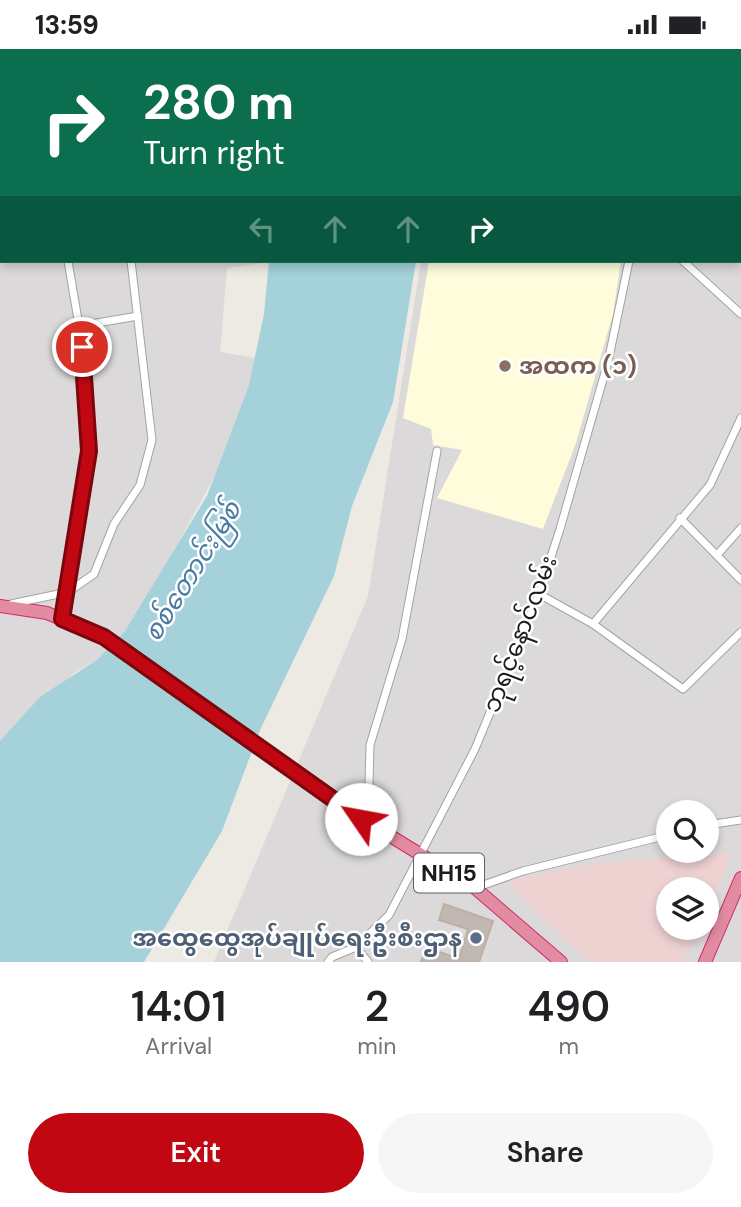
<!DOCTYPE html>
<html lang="en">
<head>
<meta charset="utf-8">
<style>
	body { margin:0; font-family:"DM Sans","Noto Sans Myanmar",sans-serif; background:#f6f6f6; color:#202124; height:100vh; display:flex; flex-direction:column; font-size:26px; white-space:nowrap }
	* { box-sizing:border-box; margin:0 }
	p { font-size:23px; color:#757577 }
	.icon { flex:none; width:38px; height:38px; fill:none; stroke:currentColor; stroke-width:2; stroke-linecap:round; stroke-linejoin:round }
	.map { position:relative; height:913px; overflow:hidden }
	.sheet { display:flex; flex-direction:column; background:#fff; flex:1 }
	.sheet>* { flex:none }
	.banner { position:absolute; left:0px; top:0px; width:742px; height:214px; box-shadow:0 4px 10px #0003; background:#0b6e4f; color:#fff; overflow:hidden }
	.controls { position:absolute; left:656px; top:751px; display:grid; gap:14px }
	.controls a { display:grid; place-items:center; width:63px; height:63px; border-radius:50%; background:#fff; box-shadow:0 4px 10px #0003; font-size:35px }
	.pin { position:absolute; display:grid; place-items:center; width:60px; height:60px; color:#fff; margin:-30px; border:4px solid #fff; border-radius:50%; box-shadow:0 2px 7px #0007 }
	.me { position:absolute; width:77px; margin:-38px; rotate:303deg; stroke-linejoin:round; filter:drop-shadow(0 0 5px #0008) }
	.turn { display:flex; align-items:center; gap:24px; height:147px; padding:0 28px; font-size:32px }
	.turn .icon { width:91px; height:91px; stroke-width:2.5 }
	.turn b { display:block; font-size:49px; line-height:60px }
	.lanes { display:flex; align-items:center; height:66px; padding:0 28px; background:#0003; justify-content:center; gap:35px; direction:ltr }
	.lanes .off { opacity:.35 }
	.eta { display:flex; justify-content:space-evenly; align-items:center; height:119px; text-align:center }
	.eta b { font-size:42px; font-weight:600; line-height:49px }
	.primary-button { display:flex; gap:14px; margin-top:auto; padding:14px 28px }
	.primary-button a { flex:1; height:80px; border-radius:42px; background:#c10812; color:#fff; font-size:28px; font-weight:600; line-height:80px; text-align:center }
	.primary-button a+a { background:#f6f6f6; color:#202124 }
	.status { display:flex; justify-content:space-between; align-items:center; height:49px; padding:0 35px; background:#fff; direction:ltr }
	.status svg { height:19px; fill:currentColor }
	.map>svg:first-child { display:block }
</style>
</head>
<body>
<div class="status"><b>13:59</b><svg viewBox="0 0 49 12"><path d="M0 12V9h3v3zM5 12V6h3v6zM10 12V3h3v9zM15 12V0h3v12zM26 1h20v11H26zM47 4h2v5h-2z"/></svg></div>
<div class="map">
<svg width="741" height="913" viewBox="0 0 741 913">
	<rect width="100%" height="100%" fill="#ede9e3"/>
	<g fill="#dbd9d9" fill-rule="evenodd">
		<polygon points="0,0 249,2 2,2 2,212 269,213 227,219 220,303 255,309 249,336 215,426 152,542 125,582 98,610 75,623 0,694"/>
		<path d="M416,0H741V913H214L368,547L421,212H740V2ZM668,763H707V802H668ZM668,840H707V878H668Z"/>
	</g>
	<polygon fill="#eed2d2" points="732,804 707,862 707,840 668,840 668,878 699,879 683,913 590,913 510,838 515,830 595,814"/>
	<polygon fill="#fefcdb" points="429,212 621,212 613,265 576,394 543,480 437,449 462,401 433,396 431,380 403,369"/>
	<polygon fill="#a4d1da" points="269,212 416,212 393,353 352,457 334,527 260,681 222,782 144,913 0,913 0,692 40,648 98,610 125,582 207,447 249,336 264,265"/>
	<polygon fill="#c2b8b2" stroke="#beafa6" stroke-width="2" points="444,855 493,872 479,913 421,913 426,898 459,910 468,880 439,871"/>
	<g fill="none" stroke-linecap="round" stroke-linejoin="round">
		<defs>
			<g id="street">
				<polyline points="213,0 214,2"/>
				<polyline points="582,0 584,2"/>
				<polyline points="605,2 606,0"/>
				<polyline points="0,71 2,73"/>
				<polyline points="683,212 741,265"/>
				<polyline points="79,277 138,267"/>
				<polyline points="680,469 741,531"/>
				<polyline points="717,506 741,479"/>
				<polyline points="539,545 593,575 683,640 741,583"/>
				<polyline points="11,555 68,543 94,525 114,475 140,436 152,391 131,212"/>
				<polyline points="62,570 89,402 86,318 68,212"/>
				<polyline points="593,575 710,436 741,369"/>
				<polyline points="707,776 741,771"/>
				<polyline points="378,781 369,734 370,696 402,590 437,402"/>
				<polyline points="475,839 523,822 668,786"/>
				<polyline points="356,898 368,913"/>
				<polyline points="328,913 332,908 356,898 389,866 475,700 539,545 560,480 608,313 629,212"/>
			</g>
			<g id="highway">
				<polyline points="0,557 47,564 104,588 327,748 475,839 561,913"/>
				<polyline points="705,913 741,829"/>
			</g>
		</defs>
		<use href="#street" stroke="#a3a3a3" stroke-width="9"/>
		<use href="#highway" stroke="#d12a6d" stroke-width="14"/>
		<use href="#street" stroke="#fff" stroke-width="7"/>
		<use href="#highway" stroke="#e38ca1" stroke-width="12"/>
	</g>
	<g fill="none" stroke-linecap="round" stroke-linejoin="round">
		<defs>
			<polyline id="route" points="82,298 89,402 62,570 104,588 361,770"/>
		</defs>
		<use href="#route" stroke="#7d050c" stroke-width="18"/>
		<use href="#route" stroke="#c10812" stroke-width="12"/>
	</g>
	<circle fill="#8d6e63" stroke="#fff" stroke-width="2.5" cx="505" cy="317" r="7"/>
	<circle fill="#5c6f8a" stroke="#fff" stroke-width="2.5" cx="476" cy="889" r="7"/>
	<g text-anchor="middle" stroke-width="5" stroke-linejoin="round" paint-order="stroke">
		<rect fill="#fff" stroke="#606060" stroke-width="2" x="414" y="804.5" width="70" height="39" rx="5"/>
		<g font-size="23" font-weight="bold" fill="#1c1c1c">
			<text x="449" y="832">NH15</text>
		</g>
		<g font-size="24" font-weight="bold" fill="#785e54" stroke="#fff" text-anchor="start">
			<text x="519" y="325">အထက (၁)</text>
		</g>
		<g font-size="24" fill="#1c1c1c" stroke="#fff">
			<text transform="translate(520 585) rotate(-69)" y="8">ဘုရင့်နောင်လမ်း</text>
		</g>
		<g font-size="24" font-weight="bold" fill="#4e5e75" stroke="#fff" text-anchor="end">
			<text x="462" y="897">အထွေထွေအုပ်ချုပ်ရေးဦးစီးဌာန</text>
		</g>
		<g font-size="26" font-style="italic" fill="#4a7aa0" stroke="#fff">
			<text transform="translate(192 522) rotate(-58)" y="9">စစ်တောင်းမြစ်</text>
		</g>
	</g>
</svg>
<div class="controls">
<a><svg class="icon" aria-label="search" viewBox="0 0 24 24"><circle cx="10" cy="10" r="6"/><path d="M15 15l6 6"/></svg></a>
<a><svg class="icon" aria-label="layers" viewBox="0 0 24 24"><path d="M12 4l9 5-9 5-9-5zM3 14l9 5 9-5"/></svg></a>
</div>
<div class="pin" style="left:82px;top:298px;background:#d93025"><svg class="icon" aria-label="arrive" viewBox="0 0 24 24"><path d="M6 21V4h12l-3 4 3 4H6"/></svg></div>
<svg class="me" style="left:361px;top:770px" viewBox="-20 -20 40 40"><circle r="19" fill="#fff"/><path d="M0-13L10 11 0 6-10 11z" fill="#c10812"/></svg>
<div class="banner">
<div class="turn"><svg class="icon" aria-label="right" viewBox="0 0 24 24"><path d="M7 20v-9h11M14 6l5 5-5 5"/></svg><div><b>280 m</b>Turn right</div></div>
<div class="lanes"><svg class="icon off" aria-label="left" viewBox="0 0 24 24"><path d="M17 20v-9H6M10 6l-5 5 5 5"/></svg><svg class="icon off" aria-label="ahead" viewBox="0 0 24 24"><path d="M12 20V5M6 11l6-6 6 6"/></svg><svg class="icon off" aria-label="ahead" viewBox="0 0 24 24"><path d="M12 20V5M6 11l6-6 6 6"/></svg><svg class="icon" aria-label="right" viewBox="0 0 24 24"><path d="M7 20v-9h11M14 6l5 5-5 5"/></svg></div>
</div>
</div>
<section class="sheet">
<div class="eta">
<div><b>14:01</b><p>Arrival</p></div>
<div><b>2</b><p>min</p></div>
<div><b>490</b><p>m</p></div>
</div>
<div class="primary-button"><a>Exit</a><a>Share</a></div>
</section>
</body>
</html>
